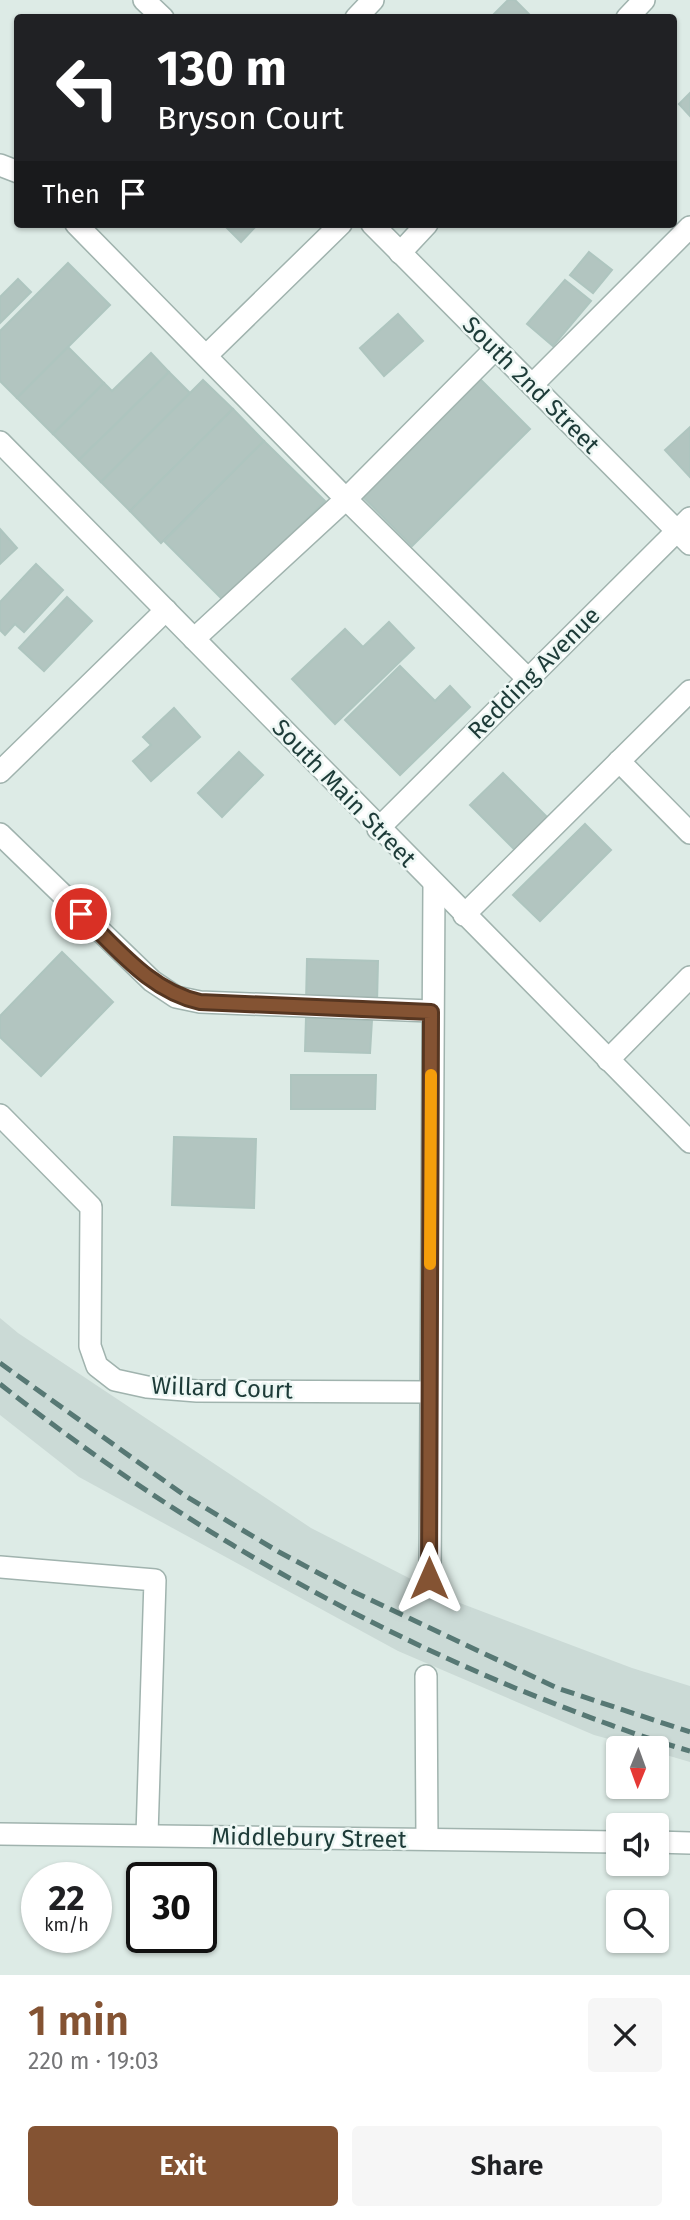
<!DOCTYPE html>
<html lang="en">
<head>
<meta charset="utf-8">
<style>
	body { margin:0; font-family:"Fira Sans",sans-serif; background:#f6f6f6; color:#202124; height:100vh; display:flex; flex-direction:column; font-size:26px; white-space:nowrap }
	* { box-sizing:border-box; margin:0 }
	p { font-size:23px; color:#757577 }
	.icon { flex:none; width:38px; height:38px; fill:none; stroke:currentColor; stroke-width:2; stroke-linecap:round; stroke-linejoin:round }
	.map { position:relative; height:1975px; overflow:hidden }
	.drawer { display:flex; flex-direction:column; background:#fff; flex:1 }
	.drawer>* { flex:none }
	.hud { position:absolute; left:14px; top:14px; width:663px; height:214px; border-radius:7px; box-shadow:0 2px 5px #0004; background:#202124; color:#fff; overflow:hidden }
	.needle { width:46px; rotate:181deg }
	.controls { position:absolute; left:606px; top:1736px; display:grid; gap:14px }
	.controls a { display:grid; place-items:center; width:63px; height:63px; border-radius:7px; background:#fff; box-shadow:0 2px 5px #0004; font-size:35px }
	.speed { position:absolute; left:21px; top:1862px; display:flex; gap:14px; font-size:35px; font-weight:700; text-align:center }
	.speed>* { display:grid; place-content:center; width:91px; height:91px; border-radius:50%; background:#fff; box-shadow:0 2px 5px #0004; line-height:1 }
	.speed small { font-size:18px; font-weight:400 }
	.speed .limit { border:4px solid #111; border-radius:10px; background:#fff; color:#111 }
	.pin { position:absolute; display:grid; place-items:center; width:60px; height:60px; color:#fff; margin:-30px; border:4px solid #fff; border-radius:50%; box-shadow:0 2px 7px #0007 }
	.me { position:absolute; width:77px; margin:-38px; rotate:0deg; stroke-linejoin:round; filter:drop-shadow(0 0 5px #0008) }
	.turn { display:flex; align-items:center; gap:24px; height:147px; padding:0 28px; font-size:32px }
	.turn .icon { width:91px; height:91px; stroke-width:2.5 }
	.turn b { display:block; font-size:49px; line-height:60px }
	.then { display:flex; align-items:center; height:66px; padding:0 28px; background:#0003; gap:14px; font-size:26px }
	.round { display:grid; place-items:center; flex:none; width:74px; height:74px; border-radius:7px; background:#f6f6f6 }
	.summary { display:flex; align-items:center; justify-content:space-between; height:119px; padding:0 28px }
	h1 { font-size:42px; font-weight:600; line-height:52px; color:#845333 }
	.primary-button { display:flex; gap:14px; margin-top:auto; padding:14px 28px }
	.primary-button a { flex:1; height:80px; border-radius:7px; background:#845333; color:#fff; font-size:28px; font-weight:600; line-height:80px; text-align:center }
	.primary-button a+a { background:#f6f6f6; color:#202124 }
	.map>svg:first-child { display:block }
</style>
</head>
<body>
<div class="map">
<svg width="690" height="1975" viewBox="0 0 690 1975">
	<rect width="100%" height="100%" fill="#ddebe6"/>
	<polygon fill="#cbdad6" points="0,1318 18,1333 311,1528 452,1600 632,1668 690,1686 690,1762 656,1752 656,1748 642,1748 594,1735 398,1651 79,1477 0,1415"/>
	<g fill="#b2c5c0" stroke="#aec5bf" stroke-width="2">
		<polygon points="508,0 515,0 529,14 526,18 490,18"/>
		<polygon points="690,93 690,116 679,104"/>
		<polygon points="223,224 258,224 241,242"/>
		<polygon points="589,252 612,270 593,293 570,275"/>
		<polygon points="68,263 110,305 17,398 0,381 0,331"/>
		<polygon points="18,279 31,292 0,323 0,297"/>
		<polygon points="565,280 591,301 553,346 527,324"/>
		<polygon points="398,314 423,341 384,376 360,348"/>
		<polygon points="68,347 104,383 53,434 17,398"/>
		<polygon points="151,353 169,372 79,460 53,434 104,383 112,391"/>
		<polygon points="169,372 190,393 101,482 79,460"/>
		<polygon points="478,377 530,429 412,546 360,494"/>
		<polygon points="203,380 233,409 130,511 101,482"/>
		<polygon points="233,409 264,441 161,543 130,511"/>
		<polygon points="690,427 690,477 665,450"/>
		<polygon points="264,441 325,501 224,601 164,541"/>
		<polygon points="0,529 17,548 0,564"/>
		<polygon points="36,564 63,590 24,632 15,624 5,635 0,630 0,602"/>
		<polygon points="67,597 92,621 44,671 19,648"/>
		<polygon points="389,622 414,648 335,724 292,679 345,629 363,647"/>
		<polygon points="400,666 435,701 450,686 470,707 400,775 345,720"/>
		<polygon points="174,708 200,737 151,781 133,761 151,745 143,737"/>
		<polygon points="239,752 263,775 222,817 198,793"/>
		<polygon points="503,773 550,820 517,852 470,805"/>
		<polygon points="585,824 611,850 540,921 513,895"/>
		<polygon points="62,952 113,1002 41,1076 0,1037 0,1016"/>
		<polygon points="307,959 378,961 377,1003 306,1001"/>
		<polygon points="306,1018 372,1020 370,1053 305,1051"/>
		<polygon points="291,1075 376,1075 375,1109 291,1109"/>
		<polygon points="174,1137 256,1139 254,1208 172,1205"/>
	</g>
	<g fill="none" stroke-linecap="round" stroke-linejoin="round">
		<defs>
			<g id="minor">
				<polyline points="144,0 163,18"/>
				<polyline points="356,18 373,0"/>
				<polyline points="627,18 644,0"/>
				<polyline points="0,165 18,172"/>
				<polyline points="76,224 346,499 528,679"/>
				<polyline points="372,224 690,544"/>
				<polyline points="400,253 427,224"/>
				<polyline points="207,355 341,224"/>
				<polyline points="532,385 690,227"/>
				<polyline points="0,442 690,1142"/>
				<polyline points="194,639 346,499 495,349"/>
				<polyline points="619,761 690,833"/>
				<polyline points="0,772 166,610"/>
				<polyline points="378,829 690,518"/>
				<polyline points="0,834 152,981 176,997 200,1002 431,1011"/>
				<polyline points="464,915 690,691"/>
				<polyline points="608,1060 690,977"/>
				<polyline points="0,1115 91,1207 90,1346 97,1366 115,1380 147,1387 197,1391 430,1392"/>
				<polyline points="0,1567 155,1580 147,1835"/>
				<polyline points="430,1578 434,885"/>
				<polyline points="426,1676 427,1839"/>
				<polyline points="0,1834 618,1842"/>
				<polyline points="656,1842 690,1843"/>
			</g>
		</defs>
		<use href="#minor" stroke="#a0b3ae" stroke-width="24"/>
		<use href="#minor" stroke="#fff" stroke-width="21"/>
		<g stroke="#577874" stroke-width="5" stroke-dasharray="14 7" stroke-linecap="butt">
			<polyline points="0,1363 184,1495 279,1552 354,1592 557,1688 690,1732"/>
			<path d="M0,1384C157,1508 330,1611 515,1688C573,1711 630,1734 690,1751"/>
		</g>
	</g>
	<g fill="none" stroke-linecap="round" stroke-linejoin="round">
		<defs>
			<path id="route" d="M81,914C117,948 150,991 200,1002L431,1012L429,1578"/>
		</defs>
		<use href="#route" stroke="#563621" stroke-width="18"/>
		<use href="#route" stroke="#845333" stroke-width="12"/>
		<polyline stroke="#f59e0b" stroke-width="12" points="430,1264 431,1075"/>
	</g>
	<g text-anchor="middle" stroke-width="5" stroke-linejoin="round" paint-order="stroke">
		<g font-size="24" fill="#1d3b38" stroke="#edf7f4">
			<text transform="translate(531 385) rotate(45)" y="8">South 2nd Street</text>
			<text transform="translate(534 673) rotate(-45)" y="8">Redding Avenue</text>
			<text transform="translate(344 793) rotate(46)" y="8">South Main Street</text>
			<text transform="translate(222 1388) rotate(2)" y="8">Willard Court</text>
			<text transform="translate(309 1838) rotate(1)" y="8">Middlebury Street</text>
		</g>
	</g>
</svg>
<div class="controls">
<a><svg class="needle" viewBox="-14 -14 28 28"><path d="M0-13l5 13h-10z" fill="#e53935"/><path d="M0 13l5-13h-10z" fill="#757577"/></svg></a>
<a><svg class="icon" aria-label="sound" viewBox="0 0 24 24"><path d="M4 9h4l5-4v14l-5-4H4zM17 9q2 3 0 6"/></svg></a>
<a><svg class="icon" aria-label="search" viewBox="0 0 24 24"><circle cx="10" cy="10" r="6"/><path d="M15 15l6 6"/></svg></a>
</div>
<div class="speed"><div>22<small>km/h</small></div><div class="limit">30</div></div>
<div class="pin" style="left:81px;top:914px;background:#d93025"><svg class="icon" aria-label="arrive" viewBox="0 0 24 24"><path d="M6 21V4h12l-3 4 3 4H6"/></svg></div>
<svg class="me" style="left:429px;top:1578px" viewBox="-20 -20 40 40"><path d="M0-17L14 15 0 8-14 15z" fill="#845333" stroke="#fff" stroke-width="4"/></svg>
<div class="hud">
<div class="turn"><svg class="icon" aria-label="left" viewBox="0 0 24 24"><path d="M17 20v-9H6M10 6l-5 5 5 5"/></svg><div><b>130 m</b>Bryson Court</div></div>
<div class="then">Then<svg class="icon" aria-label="arrive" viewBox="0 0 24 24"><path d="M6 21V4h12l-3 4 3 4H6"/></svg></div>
</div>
</div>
<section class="drawer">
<div class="summary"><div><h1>1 min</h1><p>220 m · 19:03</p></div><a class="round"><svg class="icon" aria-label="close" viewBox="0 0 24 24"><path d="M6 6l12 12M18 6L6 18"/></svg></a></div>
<div class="primary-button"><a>Exit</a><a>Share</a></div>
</section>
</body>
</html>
